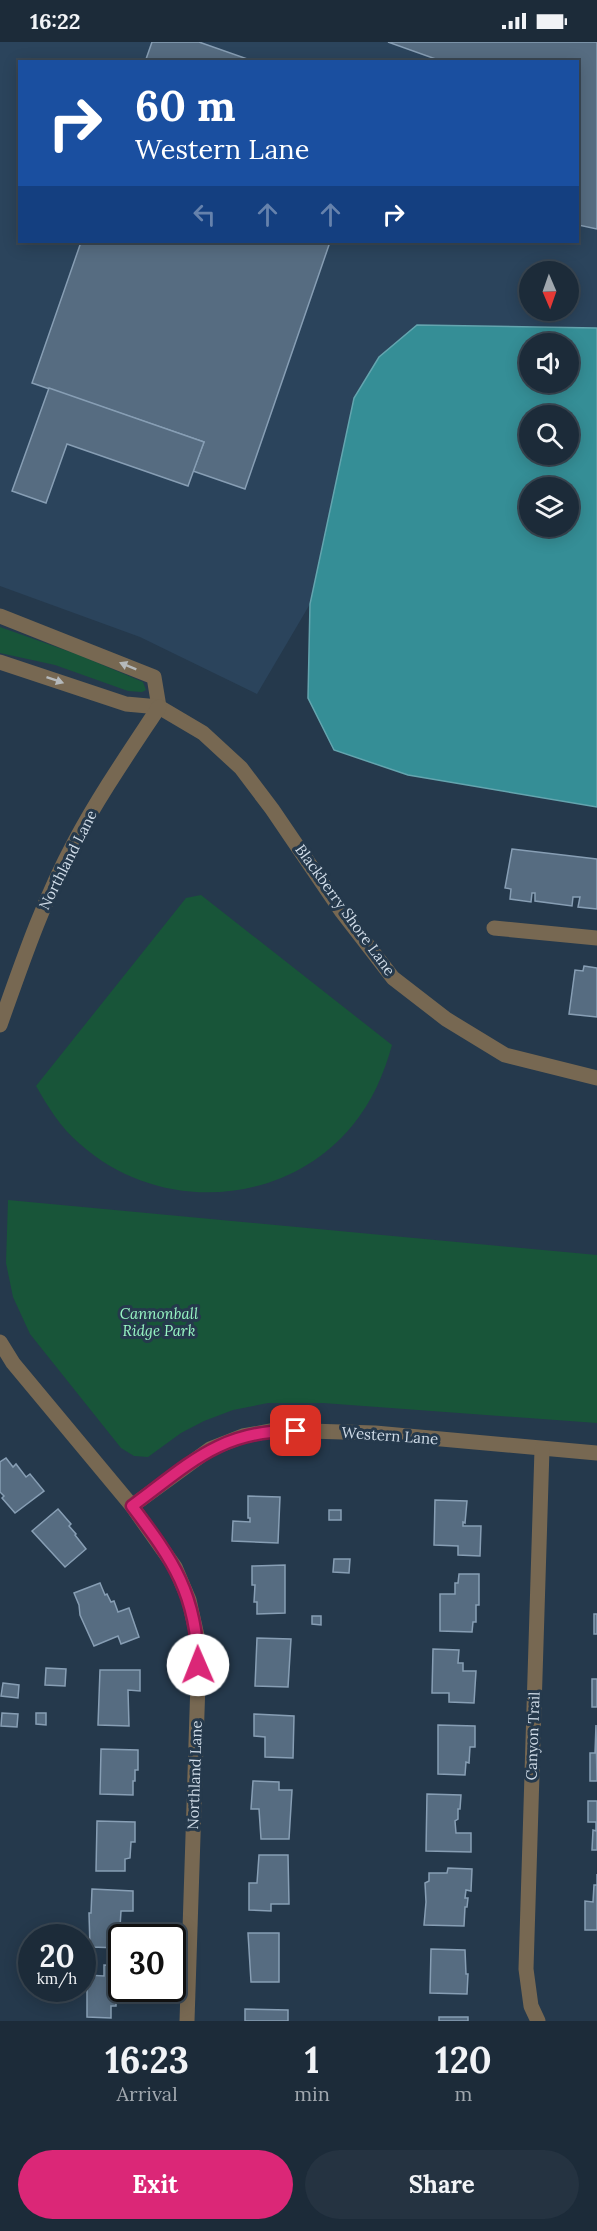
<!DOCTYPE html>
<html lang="en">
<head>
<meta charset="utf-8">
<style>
	body { margin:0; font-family:Lora,serif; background:#253341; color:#f1f3f6; height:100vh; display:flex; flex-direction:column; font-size:22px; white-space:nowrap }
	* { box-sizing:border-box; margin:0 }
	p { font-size:20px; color:#a0a7ae }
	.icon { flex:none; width:33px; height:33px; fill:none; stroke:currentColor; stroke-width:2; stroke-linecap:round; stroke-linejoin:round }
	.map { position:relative; height:1979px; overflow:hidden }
	.side { display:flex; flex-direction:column; background:#1c2b39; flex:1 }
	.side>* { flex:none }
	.hud { position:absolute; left:18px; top:18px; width:561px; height:183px; border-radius:0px; box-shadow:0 3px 15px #0003,0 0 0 2px #3a4753; background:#1a4fa0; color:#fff; overflow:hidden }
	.needle { width:39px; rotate:178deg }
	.tools { position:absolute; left:519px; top:219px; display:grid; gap:12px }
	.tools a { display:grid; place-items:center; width:60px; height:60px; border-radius:50%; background:#1c2b39; box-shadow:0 3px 15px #0003,0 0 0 2px #3a4753; font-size:30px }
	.speed { position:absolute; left:18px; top:1882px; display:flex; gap:12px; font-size:30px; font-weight:700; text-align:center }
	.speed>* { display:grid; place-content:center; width:78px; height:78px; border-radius:50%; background:#1c2b39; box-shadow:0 3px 15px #0003,0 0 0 2px #3a4753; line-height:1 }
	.speed small { font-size:15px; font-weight:400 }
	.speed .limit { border:3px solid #111; border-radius:9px; background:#fff; color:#111 }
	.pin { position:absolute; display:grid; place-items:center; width:51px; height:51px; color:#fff; margin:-26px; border-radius:12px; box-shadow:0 3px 9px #0006 }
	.me { position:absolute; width:66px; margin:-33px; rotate:359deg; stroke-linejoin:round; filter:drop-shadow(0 0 4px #0008) }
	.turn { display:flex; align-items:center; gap:21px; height:126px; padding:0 18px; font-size:27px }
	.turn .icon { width:78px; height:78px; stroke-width:2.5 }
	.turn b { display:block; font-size:42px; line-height:51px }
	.lanes { display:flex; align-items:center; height:57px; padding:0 18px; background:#0003; justify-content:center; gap:30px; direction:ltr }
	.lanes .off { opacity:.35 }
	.eta { display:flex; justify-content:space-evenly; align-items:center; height:102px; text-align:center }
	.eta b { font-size:36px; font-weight:700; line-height:42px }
	.cta { display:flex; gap:12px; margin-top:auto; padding:12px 18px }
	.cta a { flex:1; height:69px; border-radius:36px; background:#db2777; color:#fff; font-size:24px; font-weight:700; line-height:69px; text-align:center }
	.cta a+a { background:#253341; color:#f1f3f6 }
	.status { display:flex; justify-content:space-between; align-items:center; height:42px; padding:0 30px; background:#1c2b39; direction:ltr }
	.status svg { height:16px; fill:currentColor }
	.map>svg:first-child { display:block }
</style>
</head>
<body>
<div class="status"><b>16:22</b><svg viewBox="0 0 49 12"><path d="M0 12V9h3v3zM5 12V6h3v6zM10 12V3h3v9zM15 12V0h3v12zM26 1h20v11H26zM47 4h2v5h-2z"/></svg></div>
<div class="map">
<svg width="597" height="1979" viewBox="0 0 597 1979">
	<rect width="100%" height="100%" fill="#25394c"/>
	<path fill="#2b445c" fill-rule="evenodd" d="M0,0H597V286L417,283L354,356L310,562L257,652L140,595L0,544ZM20,20H578V200H20ZM530,230H568V268H530Z"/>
	<g fill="#185539">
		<polygon points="0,585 79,613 143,640 146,648 142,650 128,649 55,623 0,611"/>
		<path d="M201,853L392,1003C384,1032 372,1060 352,1084C284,1166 158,1172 80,1102C61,1086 48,1065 36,1044L186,856Z"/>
		<polygon points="8,1158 597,1213 597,1381 323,1361 268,1361 233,1368 204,1379 181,1391 148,1415 134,1414 121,1406 30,1292 13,1255 6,1221"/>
	</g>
	<path fill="#358e96" stroke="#64a5af" stroke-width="1.5" fill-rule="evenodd" d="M417,283L597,286V765L408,733L334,708L308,656L310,562L354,356L379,315ZM530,302H568V340H530ZM530,374H568V412H530ZM530,446H568V484H530Z"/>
	<g fill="#566c81" stroke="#879eb4" stroke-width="1.5">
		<polygon points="152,0 199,0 256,20 145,20"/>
		<polygon points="388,0 597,0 597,187 578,183 578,20 444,20"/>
		<polygon points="81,200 330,200 245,447 193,429 204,400 32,341"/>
		<polygon points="49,346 204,400 188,444 67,402 46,461 12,449"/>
		<polygon points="512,807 597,817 597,867 578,865 580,855 573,855 572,864 535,859 535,851 532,851 531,860 510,857 511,847 505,846"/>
		<polygon points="584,924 597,926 597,975 569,972 575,928 583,929"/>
		<polygon points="6,1416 13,1425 16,1422 26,1435 30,1432 44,1449 15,1471 2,1456 4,1454 0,1450 0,1420"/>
		<polygon points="248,1454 280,1455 278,1501 232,1499 233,1479 250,1480 250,1476 248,1476"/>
		<polygon points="435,1458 467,1459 465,1481 463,1480 463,1484 481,1484 480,1514 458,1513 458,1504 434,1503"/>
		<polygon points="58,1467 71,1482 69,1484 76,1492 75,1493 86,1507 65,1525 32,1489"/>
		<rect x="329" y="1468" width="12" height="10"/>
		<polygon points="334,1517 350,1517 349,1531 333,1530"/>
		<polygon points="285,1523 285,1571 257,1572 257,1560 254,1560 255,1543 252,1543 252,1524"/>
		<polygon points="459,1532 479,1532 479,1563 476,1563 476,1580 473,1580 472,1590 440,1589 440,1552 455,1552 455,1541 458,1541"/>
		<polygon points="100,1541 105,1553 107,1552 111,1560 114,1559 118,1570 129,1566 139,1595 121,1602 118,1594 94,1604 80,1573 79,1563 74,1551"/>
		<rect x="594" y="1572" width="3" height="20"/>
		<polygon points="312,1574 321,1574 321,1583 312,1582"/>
		<polygon points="257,1596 291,1597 288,1645 255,1644"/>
		<polygon points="433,1607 459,1608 458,1621 463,1621 463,1629 476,1629 474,1661 449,1660 449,1651 432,1651"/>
		<polygon points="46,1626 66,1627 65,1644 45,1643"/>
		<polygon points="100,1628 140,1628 140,1649 128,1648 129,1684 98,1683"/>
		<rect x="592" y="1637" width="5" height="28"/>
		<polygon points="3,1641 19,1643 18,1656 1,1654"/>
		<polygon points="2,1671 18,1672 17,1685 1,1684"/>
		<polygon points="36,1671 46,1671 46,1683 36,1682"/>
		<polygon points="254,1672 294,1674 293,1716 265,1715 265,1695 254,1694"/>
		<polygon points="438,1683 475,1684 475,1705 470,1705 469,1721 466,1720 465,1733 438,1732"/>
		<polygon points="596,1683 597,1739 590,1739 590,1711 595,1711"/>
		<polygon points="101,1707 138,1708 138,1728 135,1728 135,1739 133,1739 133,1753 100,1752"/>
		<polygon points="253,1739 279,1740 279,1748 292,1748 289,1797 261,1797 259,1767 251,1767"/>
		<polygon points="427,1752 461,1753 460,1767 458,1767 458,1777 455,1779 456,1791 471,1791 471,1810 426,1809"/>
		<polygon points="588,1759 597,1759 597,1808 592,1808 593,1788 596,1789 596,1780 588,1780"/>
		<polygon points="97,1779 135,1780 135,1800 131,1800 130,1816 125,1817 125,1829 96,1829"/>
		<polygon points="259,1813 288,1813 289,1862 271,1862 271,1869 249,1868 249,1841 257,1841"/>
		<polygon points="448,1826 472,1827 471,1849 466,1848 465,1856 468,1856 467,1865 465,1865 464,1884 424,1883 426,1860 425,1841 429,1839 429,1831 447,1831"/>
		<polygon points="597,1832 597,1888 585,1888 585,1859 593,1860 594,1843 597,1843"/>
		<polygon points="92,1847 133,1849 133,1869 121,1869 120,1885 123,1885 122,1906 90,1905 89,1871 91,1871"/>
		<polygon points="248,1891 279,1891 279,1940 251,1940"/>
		<polygon points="431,1907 465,1908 466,1932 468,1932 467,1952 430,1951"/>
		<polygon points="104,1923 122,1924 122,1947 130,1947 130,1956 116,1956 116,1964 111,1964 111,1976 87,1975 87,1933 104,1934"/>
		<polygon points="245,1967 288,1968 288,1979 245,1979"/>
		<rect x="439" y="1975" width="29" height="4"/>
	</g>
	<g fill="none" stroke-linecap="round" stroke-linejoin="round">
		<g stroke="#776852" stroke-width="15">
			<polyline points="0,574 154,635 159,665"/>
			<polyline points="0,620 126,662 159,665 203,691 241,726 272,767 342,870 393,936 446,977 505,1013 597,1036"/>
			<polyline points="494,886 597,896"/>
			<path d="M0,983C22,921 43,859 74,801C99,754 130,709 159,665"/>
			<polyline points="0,1300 13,1321 132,1464 175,1525 189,1558 197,1594 198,1640 187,1979"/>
			<polyline points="132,1464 210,1407 243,1394 276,1388 375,1391 597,1411"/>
			<polyline points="538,1979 531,1964 526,1927 542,1407"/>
		</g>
	</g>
	<defs><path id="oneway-solid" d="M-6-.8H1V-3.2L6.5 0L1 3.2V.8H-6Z" transform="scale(1.5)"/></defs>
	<g fill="#b5b9bb">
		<use href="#oneway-solid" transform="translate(128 624) rotate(-158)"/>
		<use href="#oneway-solid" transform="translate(55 638) rotate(19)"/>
	</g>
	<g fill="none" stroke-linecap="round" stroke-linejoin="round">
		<defs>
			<path id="route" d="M198,1623C197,1553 173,1518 132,1464C188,1423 221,1387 296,1389"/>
		</defs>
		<use href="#route" stroke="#8e194d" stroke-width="15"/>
		<use href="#route" stroke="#db2777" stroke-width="10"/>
	</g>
	<g text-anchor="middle" stroke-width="6" stroke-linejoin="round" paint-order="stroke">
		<g font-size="15" fill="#d0dce8" stroke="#25394c">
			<text transform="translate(68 818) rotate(-63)" y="5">Northland Lane</text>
			<text transform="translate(345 868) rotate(54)" y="5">Blackberry Shore Lane</text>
			<text transform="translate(390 1394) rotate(4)" y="5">Western Lane</text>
			<text transform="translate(533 1694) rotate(-88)" y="5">Canyon Trail</text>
			<text transform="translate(195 1733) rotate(-88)" y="5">Northland Lane</text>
		</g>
		<g font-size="15" font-style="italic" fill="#98f6c4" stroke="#25394c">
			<text x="159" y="1277">Cannonball<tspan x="159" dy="17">Ridge Park</tspan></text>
		</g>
	</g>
</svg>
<div class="tools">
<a><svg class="needle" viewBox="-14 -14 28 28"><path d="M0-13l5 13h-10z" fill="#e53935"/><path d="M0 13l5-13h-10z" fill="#a0a7ae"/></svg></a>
<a><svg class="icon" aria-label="sound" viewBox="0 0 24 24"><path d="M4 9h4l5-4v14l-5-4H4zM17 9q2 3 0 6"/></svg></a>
<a><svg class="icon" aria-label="search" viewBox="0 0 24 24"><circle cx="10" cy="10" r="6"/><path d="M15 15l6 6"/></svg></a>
<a><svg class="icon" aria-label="layers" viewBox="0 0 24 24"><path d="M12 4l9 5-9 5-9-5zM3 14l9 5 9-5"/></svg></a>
</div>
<div class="speed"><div>20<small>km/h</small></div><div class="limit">30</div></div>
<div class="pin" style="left:296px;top:1389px;background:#d93025"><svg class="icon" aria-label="arrive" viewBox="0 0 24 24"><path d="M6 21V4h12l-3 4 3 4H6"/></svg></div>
<svg class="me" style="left:198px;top:1623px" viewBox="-20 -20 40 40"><circle r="19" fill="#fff"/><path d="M0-13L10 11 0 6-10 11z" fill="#db2777"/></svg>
<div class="hud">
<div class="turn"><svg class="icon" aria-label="right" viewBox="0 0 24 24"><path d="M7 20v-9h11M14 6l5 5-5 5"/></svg><div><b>60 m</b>Western Lane</div></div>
<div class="lanes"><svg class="icon off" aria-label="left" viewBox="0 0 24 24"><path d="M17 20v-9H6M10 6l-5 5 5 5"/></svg><svg class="icon off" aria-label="ahead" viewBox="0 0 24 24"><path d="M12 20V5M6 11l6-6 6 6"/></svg><svg class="icon off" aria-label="ahead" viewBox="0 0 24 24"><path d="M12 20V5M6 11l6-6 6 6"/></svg><svg class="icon" aria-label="right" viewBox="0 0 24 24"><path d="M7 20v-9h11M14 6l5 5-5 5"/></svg></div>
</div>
</div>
<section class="side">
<div class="eta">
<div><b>16:23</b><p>Arrival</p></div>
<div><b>1</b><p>min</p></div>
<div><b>120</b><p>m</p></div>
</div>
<div class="cta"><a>Exit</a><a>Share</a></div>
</section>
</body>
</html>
